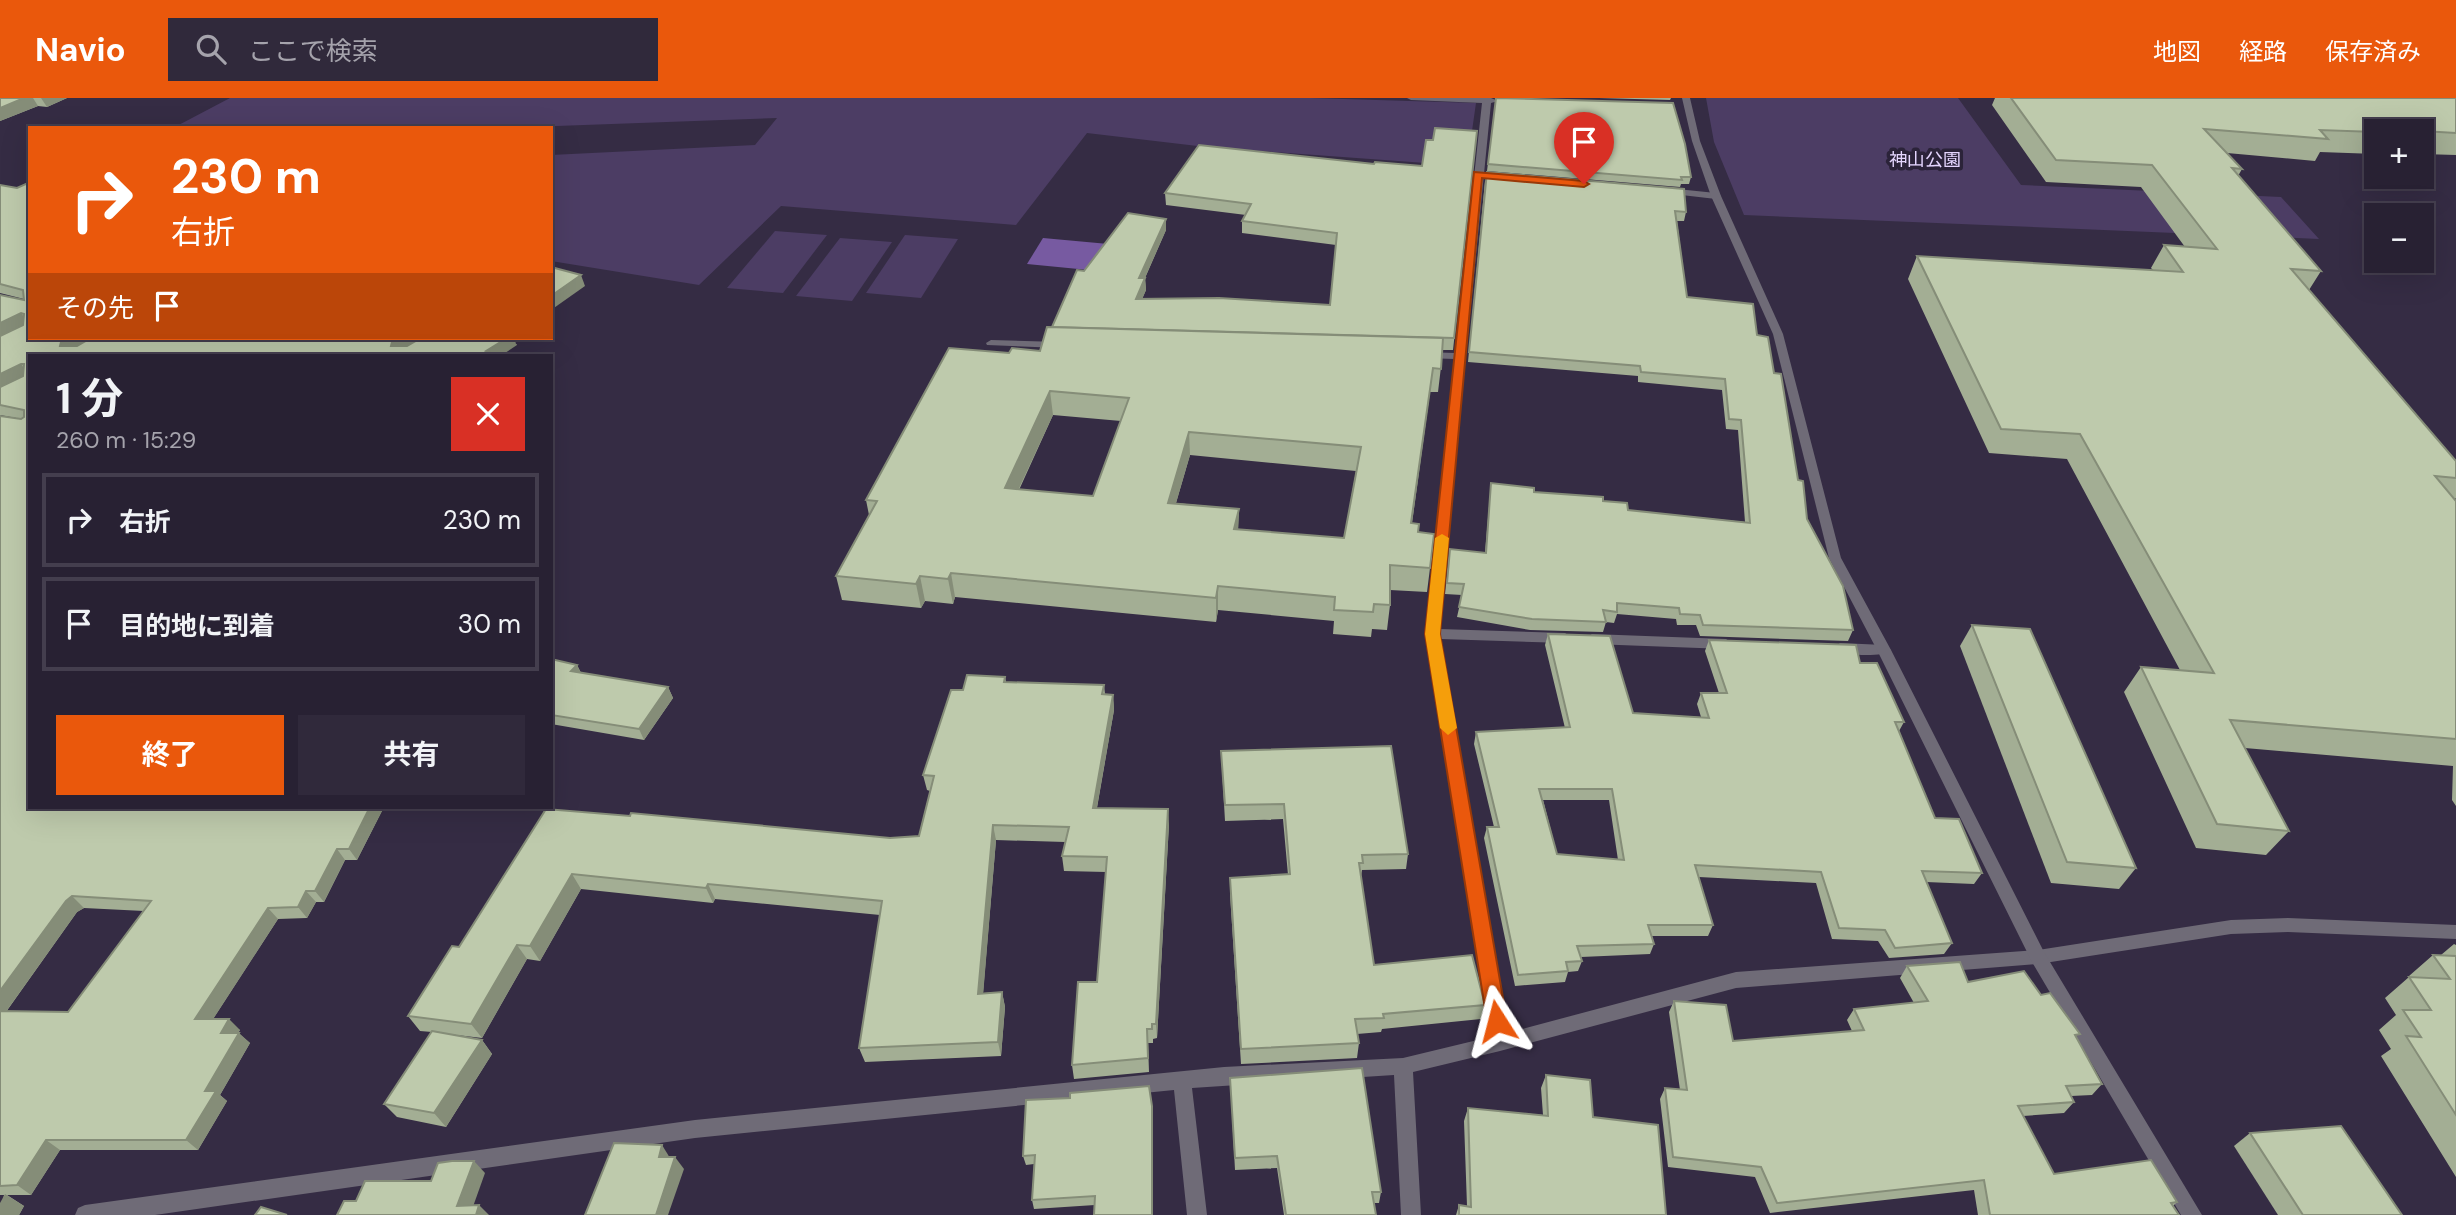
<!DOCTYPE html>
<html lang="ja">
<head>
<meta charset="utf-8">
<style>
	body { margin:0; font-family:"DM Sans","Noto Sans JP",sans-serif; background:#30293b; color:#f1f3f6; height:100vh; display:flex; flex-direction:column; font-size:26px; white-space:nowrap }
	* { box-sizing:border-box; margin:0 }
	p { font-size:23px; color:#a5a3ac }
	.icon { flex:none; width:38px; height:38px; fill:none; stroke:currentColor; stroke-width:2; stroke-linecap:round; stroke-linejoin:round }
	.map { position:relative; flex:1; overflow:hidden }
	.panel { position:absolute; left:28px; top:256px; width:525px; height:455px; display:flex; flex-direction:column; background:#282133; border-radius:0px; box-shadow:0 7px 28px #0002,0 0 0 2px #443e4e }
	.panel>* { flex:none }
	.banner { position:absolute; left:28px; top:28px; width:525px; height:214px; border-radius:0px; box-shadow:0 7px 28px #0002,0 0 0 2px #443e4e; background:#ea580c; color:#fff; overflow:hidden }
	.controls { position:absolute; left:2364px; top:21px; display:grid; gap:14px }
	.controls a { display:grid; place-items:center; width:70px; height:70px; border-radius:0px; background:#282133; box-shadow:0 7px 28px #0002,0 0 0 2px #443e4e; font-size:35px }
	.pin { position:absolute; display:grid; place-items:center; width:60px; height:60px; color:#fff; margin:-72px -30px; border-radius:50% 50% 50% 0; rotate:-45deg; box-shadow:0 0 7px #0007 }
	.pin .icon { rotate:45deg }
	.me { position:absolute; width:77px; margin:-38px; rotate:351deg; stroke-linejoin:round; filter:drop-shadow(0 0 5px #0008) }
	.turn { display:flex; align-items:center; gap:24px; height:147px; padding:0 28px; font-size:32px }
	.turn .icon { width:91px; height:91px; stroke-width:2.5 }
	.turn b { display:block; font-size:49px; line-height:60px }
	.then { display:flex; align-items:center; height:66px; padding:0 28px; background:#0003; gap:14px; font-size:26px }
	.round { display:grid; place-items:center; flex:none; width:74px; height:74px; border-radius:0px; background:#30293b }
	.summary { display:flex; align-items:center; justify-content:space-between; height:119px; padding:0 28px }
	h1 { font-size:42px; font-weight:700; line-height:52px }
	.primary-button { display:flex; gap:14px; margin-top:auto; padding:14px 28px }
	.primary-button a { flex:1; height:80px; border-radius:0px; background:#ea580c; color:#fff; font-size:28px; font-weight:700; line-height:80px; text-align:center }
	.primary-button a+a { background:#30293b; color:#f1f3f6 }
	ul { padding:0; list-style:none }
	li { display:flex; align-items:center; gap:21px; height:94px; margin:0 14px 10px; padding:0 14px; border:4px solid #443e4e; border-radius:0px }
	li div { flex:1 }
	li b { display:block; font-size:26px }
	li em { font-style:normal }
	header { display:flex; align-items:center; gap:42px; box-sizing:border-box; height:98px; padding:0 35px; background:#ea580c; color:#fff }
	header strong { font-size:33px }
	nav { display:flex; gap:38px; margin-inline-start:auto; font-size:24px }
	.search { width:490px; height:63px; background:#30293b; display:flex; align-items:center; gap:18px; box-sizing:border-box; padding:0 24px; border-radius:0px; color:#a5a3ac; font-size:26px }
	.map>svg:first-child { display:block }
</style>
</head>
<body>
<header>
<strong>Navio</strong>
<div class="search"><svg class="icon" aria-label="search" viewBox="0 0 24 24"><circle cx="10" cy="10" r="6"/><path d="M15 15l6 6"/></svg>ここで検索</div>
<nav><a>地図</a><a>経路</a><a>保存済み</a></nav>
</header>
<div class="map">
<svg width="2456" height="1117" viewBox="0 0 2456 1117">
	<rect width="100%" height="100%" fill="#352c44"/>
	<g fill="#4c3d64">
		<polygon points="230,0 1311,0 1476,5 1467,68 1206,49 1087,35 1016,127 781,108 699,187 551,163 551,57 755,47 777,20 503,30 173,30"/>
		<polygon points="1706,0 1958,0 2021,87 2281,99 2319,141 1744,117 1714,44"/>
		<polygon points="775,133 827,137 783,195 727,190"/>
		<polygon points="905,137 958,141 921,200 866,195"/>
		<polygon points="840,140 892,144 852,203 796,198"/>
	</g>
	<polygon fill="#775aa1" points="1043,140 1152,150 1140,177 1027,166"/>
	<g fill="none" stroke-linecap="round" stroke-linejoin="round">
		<g fill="#6f6b77" fill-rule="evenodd">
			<polygon points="1407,0 1491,0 1498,3 1491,5 1439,531 1565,535 1572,540 1565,545 1440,541 1507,935 1736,874 2038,852 2231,822 2288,820 2456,827 2456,841 2288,834 2231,836 2038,866 1736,890 1500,953 1413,974 1421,1117 1401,1117 1394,977 1192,990 1207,1117 1187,1117 1174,992 695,1040 155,1117 75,1117 78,1110 85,1107 695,1022 1224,969 1403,960 1490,939 1425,536 1455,261 1424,260 1419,257 1424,254 1455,255 1482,5 1411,2"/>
			<polygon points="1667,90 1716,95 1721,98 1716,101 1664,95 1664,91"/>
			<polygon points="991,242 1060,244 1065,247 1060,250 987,247 986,245"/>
			<polygon points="1592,536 1726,541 1733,546 1726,551 1592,546 1585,541"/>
			<path d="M1840,545L1884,547L1891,552C1883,560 1841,558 1833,550Z"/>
		</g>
		<polygon fill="#6f6b77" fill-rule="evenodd" points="1682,0 1690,0 1700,43 1721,98 1783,236 1841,460 1891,552 2044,854 2202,1117 2181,1117 2032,864 1877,552 1829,460 1773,236 1711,98 1692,43"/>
	</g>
	<g fill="#a3ae94" fill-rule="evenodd">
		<polygon points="0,0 67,0 47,9 38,8 0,23"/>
		<polygon points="1496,0 1691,79 1689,86 1681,86 1680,89 1487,73"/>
		<polygon points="1599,0 1671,0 1670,2"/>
		<polygon points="1995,0 2456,0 2456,57 2422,56 2422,33 2376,33 2376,56 2320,54 2315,63 2227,55 2242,71 2238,78 2321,173 2309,192 2456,363 2456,400 2455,401 2456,403 2456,708 2452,702 2453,668 2245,650 2289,733 2266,757 2196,750 2124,594 2141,569 2180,572 2067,361 1989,355 1908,181 1917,158 2153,172 2151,170 2164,147 2185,149 2141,89 2046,84 1992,7"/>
		<path d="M1477,33L1453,252H1443L1438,294H1430L1412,425L1418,434L1430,470L1427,494L1390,492V507L1387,532L1372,531L1371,539L1333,536L1334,523L1218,512L1216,524L955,499L953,506L925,503L921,510L842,502L836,478L869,417L866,402L1009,255L1040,253L1052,229L1084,173L1166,121V132L1145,180L1146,192L1142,201L1330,207L1336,147L1242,135V123L1246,117L1166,107L1165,95L1374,66L1422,68L1433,42ZM1053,317L1121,323L1093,398L1019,392ZM1190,357L1356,373L1344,440L1238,431L1239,411L1176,405Z"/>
		<polygon points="1485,83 1686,114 1684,123 1677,123 1687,199 1757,237 1774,275 1807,421 1853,532 1848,543 1700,538 1696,527 1677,527 1676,521 1617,516 1614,525 1606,524 1603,534 1530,532 1457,519 1462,497 1445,496 1450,451 1485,455 1491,385 1534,394 1603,403 1628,412 1745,424 1738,332 1726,331 1722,292 1638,284 1638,278 1468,264"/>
		<path d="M0,87L17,90L30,240L515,245L517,247L30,257V709H384L357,762H345L324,804H316L307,820L278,821L213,921L240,932L238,935L250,945L220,997L227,1003L198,1052H60L31,1097H7L24,1108L19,1117H0L4,1097H0V318L22,321L0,317V197L24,202V201L0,195ZM84,810L144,813L68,914H6L77,814Z"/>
		<polygon points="1972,527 2136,770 2119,791 2051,785 1960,548"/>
		<path d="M1548,536L1633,615L1701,619L1697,606L1701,595H1719L1705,553L1709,542L1860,565L1904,624L1899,633L1935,720L1982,775L1974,786L1926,784L1952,845L1944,856L1889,860L1878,843L1832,841L1816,785L1699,779L1713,827L1708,838H1652L1654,846L1650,856L1581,859L1582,863L1578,873L1568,874L1565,884L1515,888L1484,740L1487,729H1494L1474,646L1476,634L1565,630L1545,547ZM1543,702H1609L1618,762L1557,756Z"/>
		<polygon points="551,561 577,567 581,575 668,589 673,600 644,642 551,626"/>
		<polygon points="1005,579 1006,584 1104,587 1105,596 1113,597 1114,612 1097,710 1169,726 1157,940 1153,941 1153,945 1148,945 1149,974 1074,981 1072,967 1097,884 1106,774 1064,773 1062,758 1065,744 996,742 983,895 1002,894 1005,909 1001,958 865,964 859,950 880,817 715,801 713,805 581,791 540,863 527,861 482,940 448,936 482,942 492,956 446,1029 397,1019 384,1006 432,934 420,933 408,918 459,849 630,718 890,740 919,738 930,693 927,692 923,677 963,592"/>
		<polygon points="1221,653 1408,756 1406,771 1362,772 1361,778 1374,867 1485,907 1481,921 1382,931 1381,934 1357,936 1359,945 1357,960 1241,966 1230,796 1230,780 1288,777 1283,721 1225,723"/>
		<polygon points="2454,846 2456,847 2456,1079 2381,958 2391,951 2379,932 2396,917 2385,900 2409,879 2410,879 2409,878 2433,857 2441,857"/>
		<polygon points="1907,868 1968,884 2041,897 2076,940 2102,986 2092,997 2071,998 2074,1004 2064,1015 2023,1018 2054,1076 2177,1104 2173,1108 2179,1117 1978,1117 1974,1092 1770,1115 1755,1079 1668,1069 1660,1001 1665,990 1680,992 1669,914 1674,903 1733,943 1852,933 1847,922 1854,911 1914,905 1900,880"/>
		<polygon points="1546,977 1593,1019 1666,1117 1456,1117 1459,1107 1467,1108 1464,1023 1468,1010 1543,1017 1541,990"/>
		<polygon points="1230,980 1381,1094 1379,1105 1374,1105 1376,1117 1284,1117 1277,1070 1235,1072"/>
		<polygon points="1153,1017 1095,1107 1034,1111 1032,1102 1034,1066 1026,1067 1023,1058"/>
		<polygon points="2250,1035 2402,1117 2278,1117 2234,1048"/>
	</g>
	<g fill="#858d78">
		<polygon points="24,0 33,0 38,8 0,23 0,10"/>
		<polygon points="41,0 67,0 47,9"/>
		<polygon points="1166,121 1166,132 1140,191 1139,180"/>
		<polygon points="581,177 585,188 551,212 551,198"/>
		<polygon points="1145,180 1146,192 1137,213 1136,201"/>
		<polygon points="21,215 29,226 0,240 0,225"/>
		<polygon points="68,240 94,240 68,257 60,248 61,244"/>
		<polygon points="399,240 421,240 397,257 391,248 392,244"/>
		<polygon points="507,240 521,240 515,245 517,247 502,257 487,257 486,253"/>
		<polygon points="21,266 29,277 0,291 0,276"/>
		<polygon points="1050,293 1053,317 1008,414 1005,390"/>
		<polygon points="1189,334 1190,357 1169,429 1168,405"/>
		<polygon points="1239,411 1238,435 1234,431"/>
		<polygon points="951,475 955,499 953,506 948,481"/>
		<polygon points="920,478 925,503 921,510 916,486"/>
		<polygon points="1218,488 1218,512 1216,524 1216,500"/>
		<polygon points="577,567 582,577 571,573"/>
		<polygon points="668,589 673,600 644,642 639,631"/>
		<polygon points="1113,597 1114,612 1094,726 1093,710"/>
		<polygon points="370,709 384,709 357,762 349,751"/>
		<polygon points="1168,711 1169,726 1157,940 1156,926"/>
		<polygon points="993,727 996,742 982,910 978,896"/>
		<polygon points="337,751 345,762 324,804 315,793"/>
		<polygon points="572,776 581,791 540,863 530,848"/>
		<polygon points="708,786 715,801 713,805 706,790"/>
		<polygon points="306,793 316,804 307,820 298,809"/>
		<polygon points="72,798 84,810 77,814 0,922 0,893 66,803"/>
		<polygon points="268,810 278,821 206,932 195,921"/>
		<polygon points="517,847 527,861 482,940 471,926"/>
		<polygon points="1002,894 1005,909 1001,958 998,944"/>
		<polygon points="229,921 240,932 232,946 221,935"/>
		<polygon points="239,935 250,945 220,997 227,1003 198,1052 186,1042 205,993"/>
		<polygon points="482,942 492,956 446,1029 434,1015"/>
		<polygon points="1152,1008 1153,1017 1153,1117 1152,1117"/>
		<polygon points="46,1042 60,1052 31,1097 17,1087"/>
		<polygon points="662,1047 670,1060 659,1059"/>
		<polygon points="675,1059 684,1071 668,1117 656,1117"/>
		<polygon points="474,1063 485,1075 470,1117 457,1108"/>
		<polygon points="5,1096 24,1108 19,1117 0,1117 0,1105"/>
		<polygon points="479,1107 489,1117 476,1117"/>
	</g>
	<g fill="#becaac" stroke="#858d78" stroke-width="2" fill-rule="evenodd">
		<polygon points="0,0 24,0 0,10"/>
		<polygon points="1496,0 1673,5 1685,46 1691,79 1681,79 1682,82 1488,66"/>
		<polygon points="2011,0 2456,0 2456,35 2422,33 2376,34 2320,32 2328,41 2204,31 2242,71 2232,70 2321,173 2291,171 2456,363 2456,380 2435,378 2456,403 2456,641 2230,622 2289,733 2217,726 2141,569 2214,575 2080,336 2001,331 1917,158 2183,174 2164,147 2217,151 2152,67 2056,62"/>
		<polygon points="1435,30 1477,33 1454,240 1052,229 1077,172 1084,173 1128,115 1166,121 1139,180 1145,180 1136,201 1219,200 1330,207 1337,135 1242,123 1251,106 1165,95 1199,47 1374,66 1375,64 1422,68 1426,42 1433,42"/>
		<polygon points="1487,74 1684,91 1686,114 1675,113 1687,199 1753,206 1757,237 1768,239 1774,275 1781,276 1798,382 1803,383 1807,421 1843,488 1853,532 1703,527 1700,517 1680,516 1679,510 1617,505 1617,514 1603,512 1606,524 1532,521 1459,509 1464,486 1447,485 1450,451 1486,455 1491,385 1534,390 1534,394 1603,399 1603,403 1627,405 1628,412 1750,425 1741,322 1729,321 1725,281 1641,274 1640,268 1469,254"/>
		<polygon points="28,85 30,86 30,240 68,240 61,244 60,248 77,248 91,240 399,240 392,244 391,248 407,248 421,240 507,240 486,253 491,255 487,257 30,257 30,709 370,709 349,751 337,751 315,793 306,793 298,809 268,810 195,921 229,921 221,935 239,935 205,993 216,993 186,1042 46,1042 17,1087 0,1088 0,913 68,914 151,803 72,798 66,803 0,893 0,318 21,321 24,319 24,312 0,307 0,289 23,278 24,266 21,266 0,276 0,238 23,227 24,216 21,215 0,225 0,197 24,202 23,192 0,186 0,87 17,90"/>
		<polygon points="551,169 581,177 551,198"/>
		<path d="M1047,229L1443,240L1441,271L1433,270L1411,425L1419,426L1418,434L1434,436L1430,470L1390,467V507L1374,506L1373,514L1334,512L1335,499L1218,488L1216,500L951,475L948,481L920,478L916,486L836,478L877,403L866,402L949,250L1009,255L1012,250L1040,253ZM1050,293L1129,300L1093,398L1005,390ZM1189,334L1361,349L1344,440L1234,431L1239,411L1168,405Z"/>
		<polygon points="1972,527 2030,531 2136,770 2067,764"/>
		<path d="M1548,536L1610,538L1633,615L1709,620L1701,595H1727L1709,542L1856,547L1860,565H1877L1904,624H1895L1935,720L1959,721L1982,775L1922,773L1952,845L1895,850L1885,832L1839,830L1821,774L1695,767L1713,827H1648L1654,846L1577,848L1582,863L1566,864L1568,873L1518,877L1487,729H1499L1476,634L1570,629ZM1539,691H1612L1624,762L1557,756Z"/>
		<polygon points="551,561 577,567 571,573 668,589 639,631 551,617"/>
		<polygon points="967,577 1005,579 1004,584 1104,587 1102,596 1113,597 1093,710 1168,711 1156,926 1152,926 1152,931 1147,931 1148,960 1072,967 1078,884 1097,884 1107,759 1062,758 1069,729 993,727 978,896 1002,894 998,944 859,950 882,803 708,786 706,790 572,776 530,848 517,847 471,926 408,918 452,848 459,849 546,711 630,718 631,715 890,740 919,738 934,678 923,677 951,592 963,592"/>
		<polygon points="1391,648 1408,756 1362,757 1363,765 1359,765 1374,867 1472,857 1485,907 1383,916 1384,920 1355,921 1359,945 1241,951 1230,780 1290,776 1284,706 1225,707 1221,653"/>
		<polygon points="2433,857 2456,858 2456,1017 2406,938 2421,939 2403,912 2431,912 2409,879 2450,881"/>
		<polygon points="1960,864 1968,884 2024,873 2041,897 2050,895 2080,936 2075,937 2102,986 2066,988 2074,1004 2018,1008 2054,1076 2151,1062 2177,1104 2171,1105 2179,1117 1990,1117 1984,1082 1777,1105 1761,1069 1673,1059 1665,990 1687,992 1674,903 1726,907 1733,943 1864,932 1854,911 1928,903 1907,868"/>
		<polygon points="432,933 482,942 434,1015 384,1006"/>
		<polygon points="1362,970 1381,1094 1372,1094 1376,1117 1286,1117 1277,1058 1235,1060 1230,980"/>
		<polygon points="1546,977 1590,982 1593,1019 1658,1027 1666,1117 1459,1117 1459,1107 1471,1109 1468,1010 1548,1018"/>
		<polygon points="1149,988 1152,1008 1152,1117 1094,1117 1095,1098 1032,1102 1035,1057 1023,1058 1026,1002 1070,1000 1070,995"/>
		<polygon points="2341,1028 2402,1117 2303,1117 2250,1035"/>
		<polygon points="614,1045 662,1047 659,1059 675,1059 656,1117 585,1117"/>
		<polygon points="452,1063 474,1063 457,1108 479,1107 476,1117 337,1117 344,1103 356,1103 365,1083 431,1083 438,1065"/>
		<polygon points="261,1109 287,1117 255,1117"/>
	</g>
	<polygon fill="#ea580c" stroke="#983908" stroke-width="2" points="1474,74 1584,83 1589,86 1584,89 1482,80 1440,536 1507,923 1504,929 1497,932 1490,929 1487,923 1425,536"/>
	<polygon fill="#f59e0b" points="1442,436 1449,440 1440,536 1457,630 1448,637 1440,630 1425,536 1435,440"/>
	<g text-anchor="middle" stroke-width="7" stroke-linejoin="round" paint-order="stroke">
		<g font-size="18" fill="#e4d5fe" stroke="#2b2339">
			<text x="1925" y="68">神山公園</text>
		</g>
	</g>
</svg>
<div class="controls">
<a>+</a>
<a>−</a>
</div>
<div class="pin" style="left:1584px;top:86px;background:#d93025"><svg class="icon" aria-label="arrive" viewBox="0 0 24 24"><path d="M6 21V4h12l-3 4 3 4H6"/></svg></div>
<svg class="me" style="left:1497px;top:923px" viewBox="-20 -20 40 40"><path d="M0-17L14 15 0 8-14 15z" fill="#ea580c" stroke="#fff" stroke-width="4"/></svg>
<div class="banner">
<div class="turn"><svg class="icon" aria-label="right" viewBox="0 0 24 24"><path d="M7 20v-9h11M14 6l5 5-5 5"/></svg><div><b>230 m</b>右折</div></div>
<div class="then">その先<svg class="icon" aria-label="arrive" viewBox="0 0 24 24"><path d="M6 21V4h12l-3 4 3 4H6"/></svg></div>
</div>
<section class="panel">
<div class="summary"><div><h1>1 分</h1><p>260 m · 15:29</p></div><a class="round" style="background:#d93025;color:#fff"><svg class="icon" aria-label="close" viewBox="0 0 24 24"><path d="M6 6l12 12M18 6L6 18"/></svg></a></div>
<ul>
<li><svg class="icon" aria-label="right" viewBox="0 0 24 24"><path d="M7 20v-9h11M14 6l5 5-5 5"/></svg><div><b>右折</b></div><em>230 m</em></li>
<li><svg class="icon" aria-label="arrive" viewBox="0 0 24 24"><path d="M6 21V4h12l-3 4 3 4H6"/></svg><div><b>目的地に到着</b></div><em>30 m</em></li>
</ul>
<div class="primary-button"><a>終了</a><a>共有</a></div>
</section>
</div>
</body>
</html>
